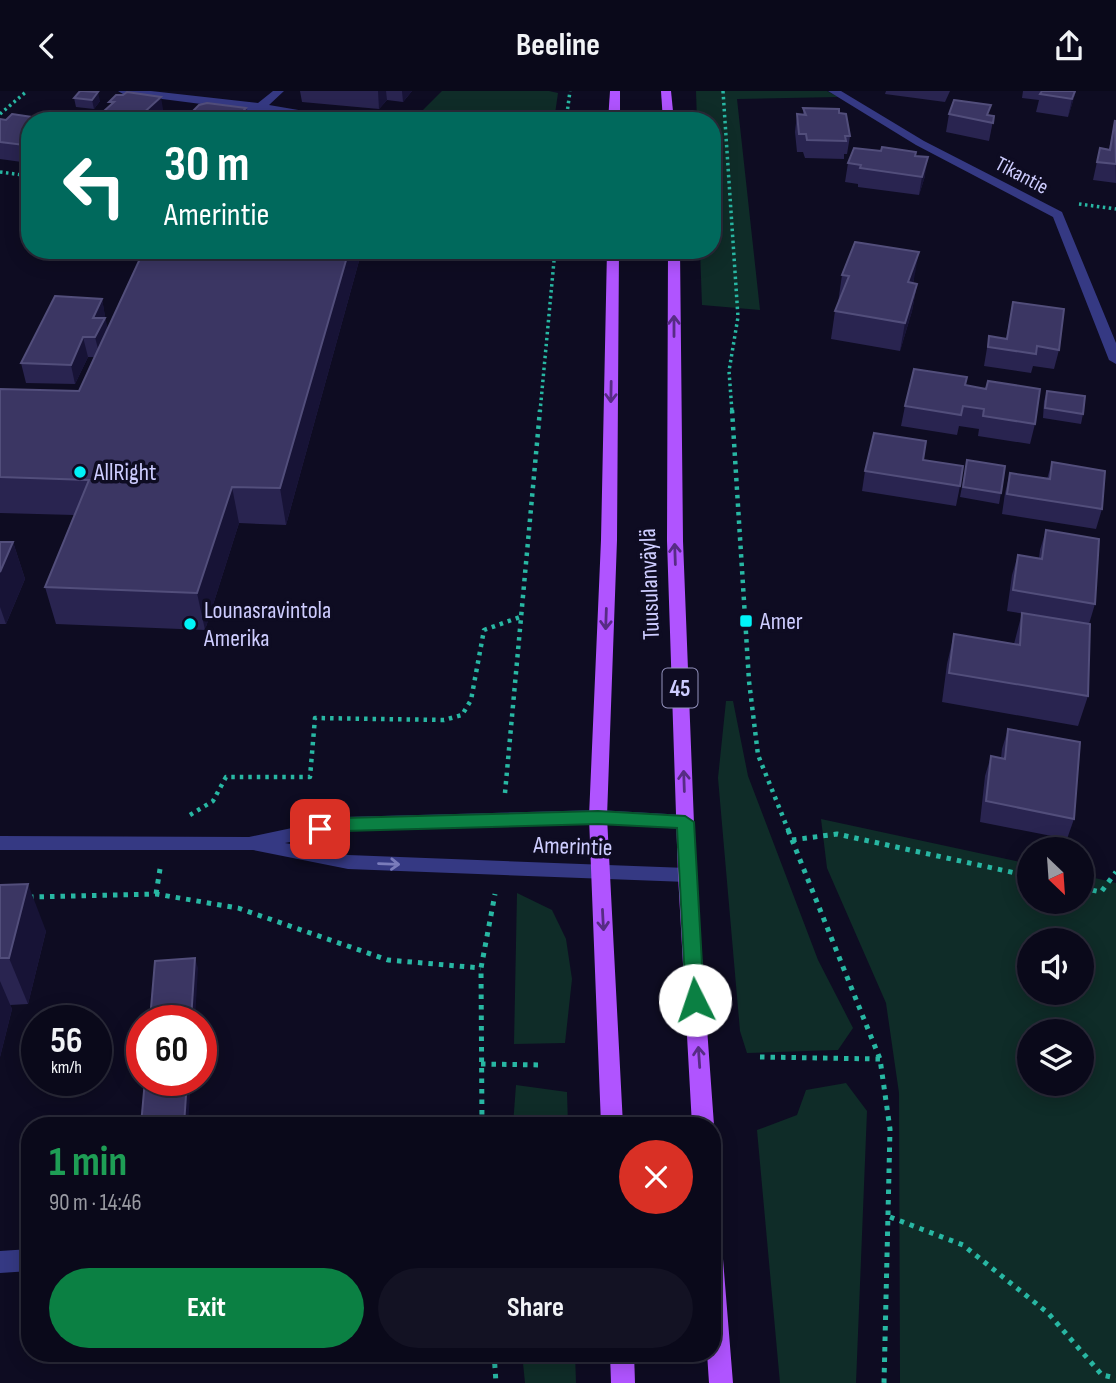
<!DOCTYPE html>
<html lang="en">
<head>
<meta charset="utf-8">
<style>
	body { margin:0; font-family:"Sofia Sans Condensed",sans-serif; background:#131223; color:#f1f3f6; height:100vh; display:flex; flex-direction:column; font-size:26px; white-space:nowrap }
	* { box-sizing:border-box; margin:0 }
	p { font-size:23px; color:#999aa2 }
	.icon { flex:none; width:38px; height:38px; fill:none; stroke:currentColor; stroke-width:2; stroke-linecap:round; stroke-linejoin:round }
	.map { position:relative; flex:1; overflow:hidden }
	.sheet { position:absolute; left:21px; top:1026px; width:700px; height:245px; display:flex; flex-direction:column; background:#0a091a; border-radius:28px; box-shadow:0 4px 18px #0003,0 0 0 2px #2a2a39 }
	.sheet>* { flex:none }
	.banner { position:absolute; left:21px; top:21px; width:700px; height:147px; border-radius:28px; box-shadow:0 4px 18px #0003,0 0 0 2px #2a2a39; background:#00695c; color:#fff; overflow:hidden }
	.needle { width:46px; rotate:155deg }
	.fabs { position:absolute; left:1017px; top:746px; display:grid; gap:14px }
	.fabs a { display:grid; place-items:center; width:77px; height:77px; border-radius:50%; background:#0a091a; box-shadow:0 4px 18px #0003,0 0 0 2px #2a2a39; font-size:35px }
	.speed { position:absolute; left:21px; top:914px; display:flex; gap:14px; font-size:35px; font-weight:700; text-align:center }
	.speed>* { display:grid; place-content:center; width:91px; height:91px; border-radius:50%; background:#0a091a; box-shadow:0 4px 18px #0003,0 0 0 2px #2a2a39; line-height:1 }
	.speed small { font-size:18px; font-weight:400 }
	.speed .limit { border:10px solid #d22; background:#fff; color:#111 }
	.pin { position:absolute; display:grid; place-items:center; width:60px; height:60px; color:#fff; margin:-30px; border-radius:14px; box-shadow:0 4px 10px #0006 }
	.me { position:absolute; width:77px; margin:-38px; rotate:356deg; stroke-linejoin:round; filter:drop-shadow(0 0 5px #0008) }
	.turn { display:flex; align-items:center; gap:24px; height:147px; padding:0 28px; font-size:32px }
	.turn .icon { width:91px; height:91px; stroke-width:2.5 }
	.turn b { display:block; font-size:49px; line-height:60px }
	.round { display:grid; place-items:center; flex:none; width:74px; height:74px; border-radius:37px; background:#131223 }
	.head { display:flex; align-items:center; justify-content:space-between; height:119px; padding:0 28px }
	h1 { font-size:42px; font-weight:700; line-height:52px; color:#1e9e55 }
	.primary-button { display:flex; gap:14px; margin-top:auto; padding:14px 28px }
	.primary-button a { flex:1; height:80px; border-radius:42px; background:#0b8043; color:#fff; font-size:28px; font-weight:700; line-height:80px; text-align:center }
	.primary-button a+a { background:#131223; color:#f1f3f6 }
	header { display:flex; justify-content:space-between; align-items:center; height:91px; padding:0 28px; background:#0a091a; font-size:32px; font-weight:700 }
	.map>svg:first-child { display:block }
</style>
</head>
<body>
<header><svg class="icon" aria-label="back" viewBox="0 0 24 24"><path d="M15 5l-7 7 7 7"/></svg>Beeline<svg class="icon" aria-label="share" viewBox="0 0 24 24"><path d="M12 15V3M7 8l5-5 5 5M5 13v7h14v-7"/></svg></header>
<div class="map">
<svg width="1116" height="1292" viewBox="0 0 1116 1292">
	<rect width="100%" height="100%" fill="#0e0c22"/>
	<g fill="#0f2c28" fill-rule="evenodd">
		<polygon points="442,0 549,0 558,2 554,30 412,30"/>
		<polygon points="696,0 827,0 838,6 737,8 760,219 702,214 700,159 712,159 712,30 697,30"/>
		<polygon points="726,610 733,610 748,685 818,869 853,937 838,959 747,962 740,940 718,687"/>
		<path d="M821,728L1029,773V810H1082V784L1116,792V1292H900L899,1002L886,912L827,777ZM1029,849H1082V901H1029ZM1029,940H1082V992H1029Z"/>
		<polygon points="517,802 552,819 566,848 572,888 565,952 514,953"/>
		<polygon points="846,992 867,1020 856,1292 780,1292 757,1039 797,1024 806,999"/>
		<polygon points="516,994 567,1001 568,1034 513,1034"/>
		<polygon points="522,1262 575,1262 576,1292 525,1292"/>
	</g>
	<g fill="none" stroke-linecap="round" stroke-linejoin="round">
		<g stroke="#28b7a3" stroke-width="3.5" stroke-dasharray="2.5 3.5" stroke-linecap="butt">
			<polyline points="723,0 738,226 729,280 732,321"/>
			<polyline points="0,23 27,0"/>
			<polyline points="566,30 570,0"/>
			<polyline points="0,81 30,85"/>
			<polyline points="1079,113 1116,118"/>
			<polyline points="540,321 555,159"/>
		</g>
		<g stroke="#28b7a3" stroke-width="4.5" stroke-dasharray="3.5 5" stroke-linecap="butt">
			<polyline points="732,319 749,590 758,664 789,741"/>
			<polyline points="505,702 540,319"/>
			<polyline points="190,724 213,710 226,686 310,686 315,627 444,629 462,624 471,609 484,539 520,526"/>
		</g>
		<g stroke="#28b7a3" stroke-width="5" stroke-dasharray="4.5 6" stroke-linecap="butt">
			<polyline points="788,739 880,968 890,1038 884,1292"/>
			<polyline points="792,749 837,743 1029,785"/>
			<polyline points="1082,797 1101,801 1116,781"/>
			<polyline points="156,803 160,778"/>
			<polyline points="29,806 156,803 238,817 388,869 481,877"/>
			<polyline points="760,966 880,968"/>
			<polyline points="481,973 544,974"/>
			<polyline points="482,1034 481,877 495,803"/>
			<polyline points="890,1126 963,1154 1048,1222 1102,1284 1116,1287"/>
			<polyline points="494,1262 496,1292"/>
		</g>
		<g fill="#353983" fill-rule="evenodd">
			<polygon points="118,0 151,0 258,12 273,0 284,0 269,14 363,30 333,30 123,3"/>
			<polygon points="828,0 841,0 924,50 1062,121 1116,252 1116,273 1109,269 1053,126 916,54"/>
			<polygon points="598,719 685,724 692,726 694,731 692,736 685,738 598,733 344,740 285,752 348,764 687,777 694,779 696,784 694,789 687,791 348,778 253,759 0,759 0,745 249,746 344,726"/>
			<polygon points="30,1158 30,1180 0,1182 0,1160"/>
		</g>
		<g fill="#b054ff" fill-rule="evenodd">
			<polygon points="610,0 620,0 620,30 608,30"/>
			<polygon points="661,0 671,0 674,30 663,30"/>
			<polygon points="607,159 619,159 617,449 607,726 623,1034 601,1034 589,726 601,449"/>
			<polygon points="668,159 680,159 683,450 696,784 714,1034 712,1037 712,1034 692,1034 678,784 667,450"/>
			<polygon points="712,1157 720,1160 723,1168 733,1292 709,1292 707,1262 712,1262"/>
			<polygon points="610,1262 634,1262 635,1292 611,1292"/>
		</g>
	</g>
	<g fill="#292450">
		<polygon points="80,0 100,10 94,18 76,16 74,7"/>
		<polygon points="300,0 412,0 403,11 387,9 379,18 302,11"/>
		<polygon points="886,0 950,0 945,11 885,3"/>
		<polygon points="1023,0 1076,0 1068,26 1036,21 1039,9 1022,7"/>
		<polygon points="246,17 248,30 190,30 189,24"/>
		<polygon points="803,17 839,22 850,45 847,63 844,63 844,68 805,67 803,61 797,61 795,41 797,23 803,23"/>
		<polygon points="949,23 994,25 989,50 946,41"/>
		<polygon points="0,28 52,29 29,72 0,68"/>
		<polygon points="1115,29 1116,92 1093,89 1100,57 1109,58"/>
		<polygon points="916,65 925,85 919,104 858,96 858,93 845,91 848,72"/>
		<polygon points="144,159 362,159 286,434 239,432 205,539 56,533 45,496 74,424 0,422 0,298 79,300 94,266 88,266 75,293 26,292 21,272 102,208 107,238"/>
		<polygon points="842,184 914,188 913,192 917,193 912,220 900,260 831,248 835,220 838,212"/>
		<polygon points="1013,211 1059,259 1054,278 1033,275 1031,282 984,275 989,245 1006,248"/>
		<polygon points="965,294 986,298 1035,333 1030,353 978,345 979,338 959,335 957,344 901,335 905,315"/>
		<polygon points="1047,300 1083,323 1081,333 1043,327 1044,310"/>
		<polygon points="923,369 960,395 956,415 862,400 865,380"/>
		<polygon points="1052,371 1102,418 1096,438 1002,423 1005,402 1010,382 1047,388"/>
		<polygon points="965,380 1001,402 999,413 960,406"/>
		<polygon points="1046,439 1095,513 1089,533 1088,605 1078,635 942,611 947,573 954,543 1014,553 1022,522 1049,527 1007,520 1012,484 1018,464 1039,467 1040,459"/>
		<polygon points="0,451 13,451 25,488 6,533 0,533"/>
		<polygon points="1008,638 1074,728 1067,748 980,731 985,685 991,665 1001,667 1002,658"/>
		<polygon points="0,794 46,840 28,913 10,914 12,918 0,966"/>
	</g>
	<g fill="#171336">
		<polygon points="378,0 386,0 387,9 379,18"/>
		<polygon points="402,0 412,0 403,11"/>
		<polygon points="1075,0 1076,0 1068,26 1072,8"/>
		<polygon points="98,1 100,10 94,18 92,9"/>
		<polygon points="161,6 164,24 158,30 141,30 140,25"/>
		<polygon points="246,17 248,30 234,30"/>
		<polygon points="30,49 30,71 29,72 24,54"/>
		<polygon points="928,66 925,85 919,104 922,86"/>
		<polygon points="349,159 362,159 286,434 280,397"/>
		<polygon points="919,161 914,188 904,219 908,191"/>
		<polygon points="917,193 912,220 900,260 905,232"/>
		<polygon points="102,208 109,246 100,266 95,246 93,227"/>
		<polygon points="83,246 88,266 75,293 71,274"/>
		<polygon points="232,396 239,432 205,539 197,502"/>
		<polygon points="13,451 25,488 6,533 0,516 0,481"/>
		<polygon points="28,793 46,840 28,913 9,867"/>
		<polygon points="195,867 198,877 195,929 191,929"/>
		<polygon points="0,890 12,918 0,966"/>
		<polygon points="187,989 191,989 188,1034 184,1034"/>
	</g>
	<g fill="#3b3663" stroke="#524e7b" stroke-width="2">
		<polygon points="80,0 83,0 98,1 92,9 74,7"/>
		<polygon points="1042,0 1075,0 1072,8 1040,3"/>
		<polygon points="127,1 161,6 140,25 153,27 150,30 93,30 114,11 109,11 116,4 123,4"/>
		<polygon points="954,9 991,14 987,24 994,25 993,32 949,23"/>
		<polygon points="207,12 246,17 234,30 191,30 196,25 189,24 199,14"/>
		<polygon points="803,17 839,18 839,22 846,23 850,45 845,45 846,50 807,49 806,43 799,43 797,23 806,24"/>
		<polygon points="12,23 52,29 51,30 30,30 30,49 24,54 0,51 0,28 6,29"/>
		<polygon points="1115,29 1116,73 1097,71 1100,57 1110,59"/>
		<polygon points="882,56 916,61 915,65 928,66 922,86 860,77 861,74 848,72 854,57 881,60"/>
		<polygon points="855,151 919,161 908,191 917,193 905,232 835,220 849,185 842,184"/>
		<polygon points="144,159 349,159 280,397 232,396 197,502 45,496 89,389 0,386 0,298 79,300"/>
		<polygon points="55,205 102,208 93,227 105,227 95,246 83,246 71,274 21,272"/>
		<polygon points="1013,211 1064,218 1059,259 1037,255 1036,263 988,256 989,245 1007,248"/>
		<polygon points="914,278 967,286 965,294 986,298 988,290 1040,298 1035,333 983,325 984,318 963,315 961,324 905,315"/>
		<polygon points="1047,300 1085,305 1083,323 1045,317"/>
		<polygon points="874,342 926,350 923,369 963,375 960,395 865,380"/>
		<polygon points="967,369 1005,375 1001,402 963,396"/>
		<polygon points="1052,371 1105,380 1102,418 1007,403 1010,382 1050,388"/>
		<polygon points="1046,439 1099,448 1095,513 1013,499 1018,464 1042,468"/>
		<polygon points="0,451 13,451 0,481"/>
		<polygon points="1022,522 1090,533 1088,605 949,582 954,543 1020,554"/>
		<polygon points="1008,638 1080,651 1074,728 986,710 991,665 1005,668"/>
		<polygon points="28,793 9,867 0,867 0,794"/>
		<polygon points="195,867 191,929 150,929 155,870"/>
		<polygon points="145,989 187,989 184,1034 141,1034"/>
	</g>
	<defs><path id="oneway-shaft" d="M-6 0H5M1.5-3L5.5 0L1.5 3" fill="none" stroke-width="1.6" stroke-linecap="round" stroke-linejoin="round" transform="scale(1.75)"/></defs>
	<g stroke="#572c85">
		<use href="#oneway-shaft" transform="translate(674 235) rotate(-90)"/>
		<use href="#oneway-shaft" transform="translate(611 301) rotate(91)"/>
		<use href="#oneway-shaft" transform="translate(675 463) rotate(-92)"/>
		<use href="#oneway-shaft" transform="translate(606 528) rotate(92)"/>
		<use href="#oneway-shaft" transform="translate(684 690) rotate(-92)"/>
		<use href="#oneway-shaft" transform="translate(603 829) rotate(87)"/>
		<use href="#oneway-shaft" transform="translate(699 966) rotate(-94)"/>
	</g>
	<use stroke="#7a7cbb" href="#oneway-shaft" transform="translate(389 773) rotate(2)"/>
	<polygon fill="#0b8043" stroke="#07532c" stroke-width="2" points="598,720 685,725 694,731 704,909 701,914 695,916 686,909 677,737 598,733 344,740 320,745 312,738 314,734 344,727"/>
	<g fill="#00f4f8" stroke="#0e0c22" stroke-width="2.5">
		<circle cx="80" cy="381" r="7"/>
		<rect x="739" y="523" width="14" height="14" rx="3.5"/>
		<circle cx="190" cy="533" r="7"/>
	</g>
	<g text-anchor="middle" stroke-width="7" stroke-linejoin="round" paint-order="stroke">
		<g font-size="21" fill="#cecdff" stroke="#0e0c22">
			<text transform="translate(1022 84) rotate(28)" y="7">Tikantie</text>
		</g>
		<rect fill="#0e0c22" stroke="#9493bd" stroke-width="2" x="662.5" y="577.5" width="35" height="39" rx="5"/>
		<g font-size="23" font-weight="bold" fill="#cecdff">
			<text x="680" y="605">45</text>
		</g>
		<g font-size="24" fill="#cecdff" stroke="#0e0c22" text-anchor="start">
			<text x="94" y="389">AllRight</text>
			<text x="204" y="527">Lounasravintola<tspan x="204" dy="28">Amerika</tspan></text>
			<text x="760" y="538">Amer</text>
		</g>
		<g font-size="24" fill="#cecdff" stroke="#0e0c22">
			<text transform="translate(649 493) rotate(-92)" y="8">Tuusulanväylä</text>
			<text transform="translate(573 755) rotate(2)" y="8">Amerintie</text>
		</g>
	</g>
</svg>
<div class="fabs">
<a><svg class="needle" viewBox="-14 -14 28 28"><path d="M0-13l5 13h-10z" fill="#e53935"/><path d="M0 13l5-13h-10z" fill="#999aa2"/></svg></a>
<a><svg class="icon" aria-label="sound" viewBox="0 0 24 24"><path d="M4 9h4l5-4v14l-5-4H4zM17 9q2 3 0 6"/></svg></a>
<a><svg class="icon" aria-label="layers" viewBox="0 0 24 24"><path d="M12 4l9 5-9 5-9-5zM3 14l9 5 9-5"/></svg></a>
</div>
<div class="speed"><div>56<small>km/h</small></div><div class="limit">60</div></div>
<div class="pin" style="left:320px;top:738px;background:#d93025"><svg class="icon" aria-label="arrive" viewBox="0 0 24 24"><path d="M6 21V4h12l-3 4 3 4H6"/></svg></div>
<svg class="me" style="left:695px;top:909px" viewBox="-20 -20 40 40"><circle r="19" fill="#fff"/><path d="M0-13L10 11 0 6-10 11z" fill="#0b8043"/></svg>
<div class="banner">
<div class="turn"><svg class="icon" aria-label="left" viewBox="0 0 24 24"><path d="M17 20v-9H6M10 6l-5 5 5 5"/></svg><div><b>30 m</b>Amerintie</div></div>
</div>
<section class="sheet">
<div class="head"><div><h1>1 min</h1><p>90 m · 14:46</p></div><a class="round" style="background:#d93025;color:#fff"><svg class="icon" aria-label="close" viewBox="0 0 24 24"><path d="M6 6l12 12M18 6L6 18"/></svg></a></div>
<div class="primary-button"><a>Exit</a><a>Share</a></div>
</section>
</div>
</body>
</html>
